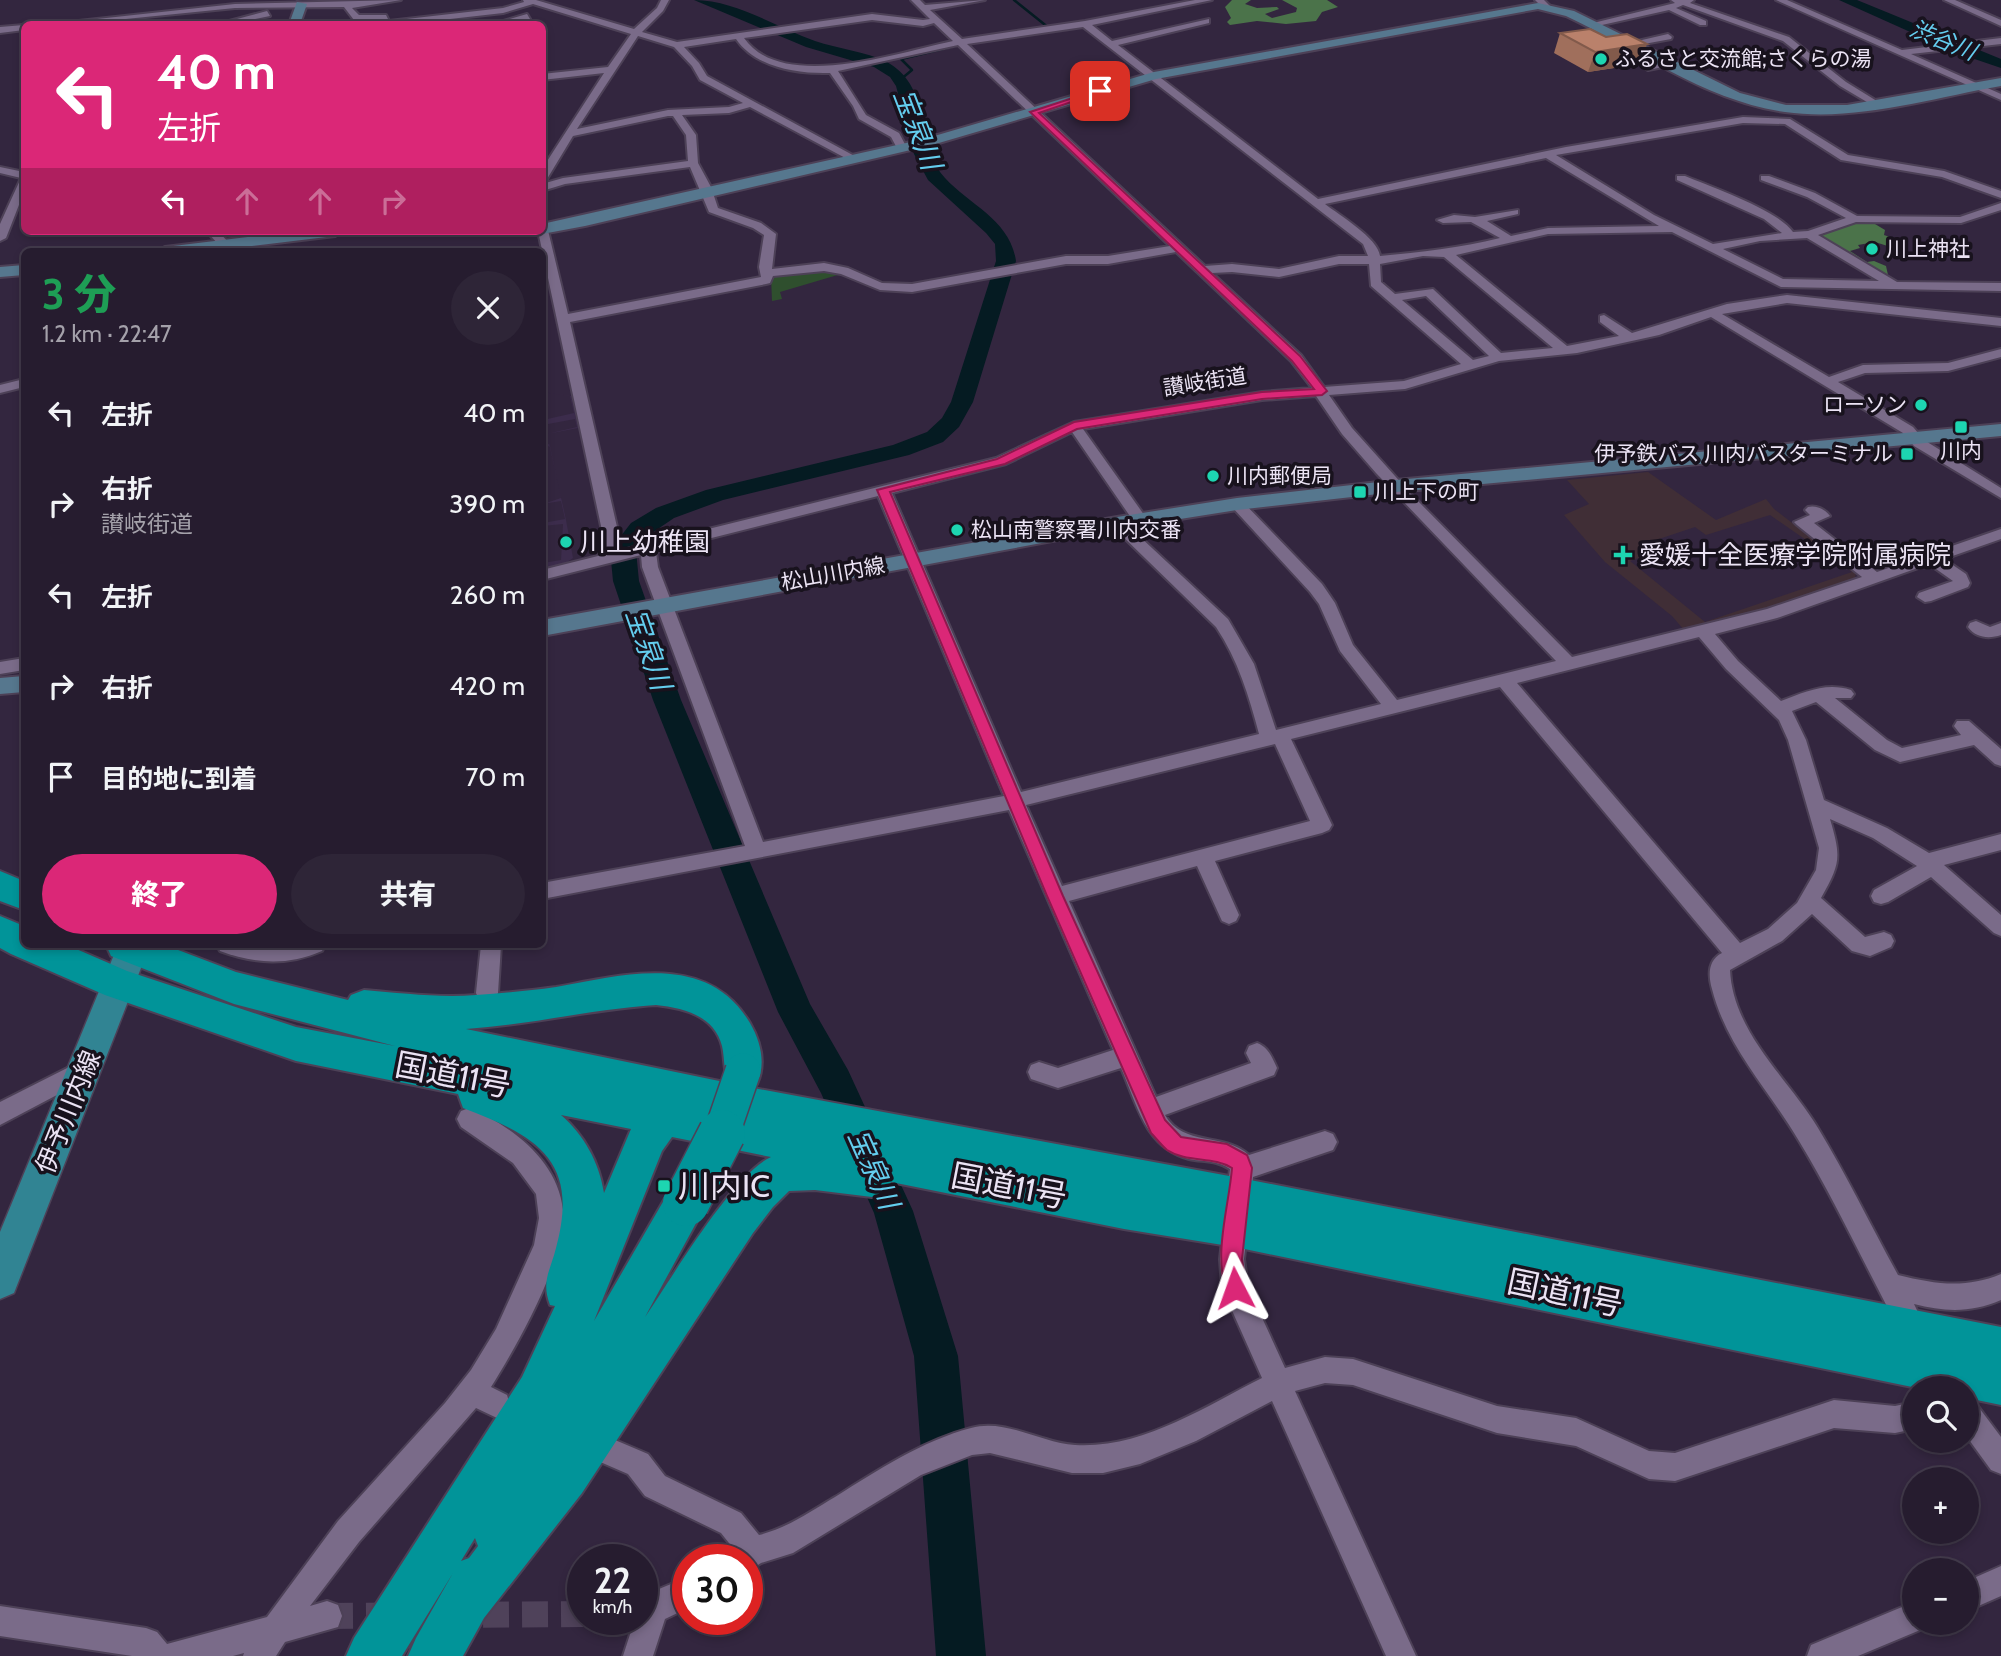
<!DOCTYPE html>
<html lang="ja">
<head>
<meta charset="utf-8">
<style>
	body { margin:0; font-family:Cabin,"Noto Sans JP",sans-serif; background:#2e2537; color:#f1f3f6; height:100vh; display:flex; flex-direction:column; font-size:26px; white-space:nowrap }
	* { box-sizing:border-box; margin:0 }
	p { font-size:23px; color:#a4a1aa }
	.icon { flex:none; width:38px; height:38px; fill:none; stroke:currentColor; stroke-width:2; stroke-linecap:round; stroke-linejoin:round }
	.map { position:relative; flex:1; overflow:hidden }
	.panel { position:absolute; left:21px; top:248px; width:525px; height:700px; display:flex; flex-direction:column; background:#261c2f; border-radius:10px; box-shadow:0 4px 10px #0003,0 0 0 2px #423a4b }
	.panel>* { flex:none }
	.top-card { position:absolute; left:21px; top:21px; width:525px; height:214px; border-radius:10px; box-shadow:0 4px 10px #0003,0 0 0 2px #423a4b; background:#db2777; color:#fff; overflow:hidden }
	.fabs { position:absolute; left:1902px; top:1376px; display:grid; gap:14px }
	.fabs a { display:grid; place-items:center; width:77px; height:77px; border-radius:50%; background:#261c2f; box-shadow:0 4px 10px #0003,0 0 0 2px #423a4b; font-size:35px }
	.speed { position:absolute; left:567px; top:1544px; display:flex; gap:14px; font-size:35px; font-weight:700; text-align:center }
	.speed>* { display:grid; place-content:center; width:91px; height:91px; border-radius:50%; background:#261c2f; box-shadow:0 4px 10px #0003,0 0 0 2px #423a4b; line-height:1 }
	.speed small { font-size:18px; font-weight:400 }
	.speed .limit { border:10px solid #d22; background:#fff; color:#111 }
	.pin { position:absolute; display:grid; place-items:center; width:60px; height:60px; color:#fff; margin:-30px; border-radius:14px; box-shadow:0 4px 10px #0006 }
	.me { position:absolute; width:77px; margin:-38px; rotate:356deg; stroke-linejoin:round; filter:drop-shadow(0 0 5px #0008) }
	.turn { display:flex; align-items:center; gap:24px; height:147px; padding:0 21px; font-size:32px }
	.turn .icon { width:91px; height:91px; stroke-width:2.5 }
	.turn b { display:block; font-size:49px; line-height:60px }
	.lanes { display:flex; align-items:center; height:66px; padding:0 21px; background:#0003; justify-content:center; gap:35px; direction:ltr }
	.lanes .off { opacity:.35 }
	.round { display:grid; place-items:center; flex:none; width:74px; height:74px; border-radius:37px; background:#2e2537 }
	.headline { display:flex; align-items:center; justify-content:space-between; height:119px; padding:0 21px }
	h1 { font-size:42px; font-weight:800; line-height:52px; color:#1e9e55 }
	.button { display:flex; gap:14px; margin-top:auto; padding:14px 21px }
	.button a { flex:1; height:80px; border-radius:42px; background:#db2777; color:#fff; font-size:28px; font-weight:800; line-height:80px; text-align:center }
	.button a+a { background:#2e2537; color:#f1f3f6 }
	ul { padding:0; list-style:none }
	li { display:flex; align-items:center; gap:21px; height:91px; padding:0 21px }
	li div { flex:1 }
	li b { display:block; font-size:26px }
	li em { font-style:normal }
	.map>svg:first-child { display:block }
</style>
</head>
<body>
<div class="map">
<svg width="2001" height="1656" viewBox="0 0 2001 1656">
	<rect width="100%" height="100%" fill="#33263f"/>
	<polygon fill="#3c2c4c" points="543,392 571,396 578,428 547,434 566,520 573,558 564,564 543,570 543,563 561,560 563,524 543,526 543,523 565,519 561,501 543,504 561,498 550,446 543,447 543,445 549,444 547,434 577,427 575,419 543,425 543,420 574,413 570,396"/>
	<path fill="#402e36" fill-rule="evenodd" d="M1648,472L1716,520L1766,499L1774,509L1856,572L1855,579L1791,602L1684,630L1672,616L1605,562L1564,515L1589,504L1567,480ZM1770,515L1852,572L1705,622L1630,561L1665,549L1656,540L1695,527L1706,535Z"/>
	<polygon fill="#2f4f2e" points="810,269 841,274 780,292 782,299 772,301 771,276 774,274"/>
	<g fill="#4b734a">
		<polygon points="1232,0 1251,0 1245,4 1257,8 1277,7 1279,9 1265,14 1272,18 1296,12 1297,8 1282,0 1327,0 1338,7 1322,12 1316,21 1286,24 1257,21 1230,25 1227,22 1231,18 1225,7"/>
		<polygon points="1857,220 1870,221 1885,230 1884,235 1901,241 1897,249 1875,242 1858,245 1860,248 1850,251 1867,262 1874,261 1886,266 1888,275 1816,233"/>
	</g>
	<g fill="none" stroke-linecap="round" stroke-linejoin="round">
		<g stroke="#051b22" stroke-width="2.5">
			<polyline points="1014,0 1049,28 1045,29"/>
			<polyline points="900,80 912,70 901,59 959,45"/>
		</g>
		<g fill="#051b22" fill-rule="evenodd">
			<path d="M694,0C735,0 776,27 815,41C838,49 865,51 887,62C897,68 904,74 910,84C927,112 921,152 945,178C971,206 1010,220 1016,261L973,402L959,427L943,442L909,455L723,500L674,518L649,535L636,551L639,581L681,700L810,1004L848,1070L913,1211L958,1356L986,1656H936L914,1356L874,1213L821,1093L778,1012L653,700L613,581L610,550L631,523L656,508L706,490L893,445L927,432L942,418L951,402L996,261L995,244L986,233L928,180L914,154L896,86L890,77L874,67L806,47Z"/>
			<polygon points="1839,0 1857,0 2001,59 2001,68 1957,53"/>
		</g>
		<polyline stroke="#4f425a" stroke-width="26" stroke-dasharray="26 13" stroke-linecap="butt" points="327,1616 583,1614"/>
		<defs>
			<g id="street">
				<path d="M401,0L352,8L359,15H386L389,21L503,8L524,2L523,0H536L634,29L657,8L661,0H669L663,11L642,32L677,42L872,14L923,20L930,19L911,0H920L925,5L985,0L930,10L962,39L1085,21L1195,0H1212L1092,25L1112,41L1209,19V23L1118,45L1318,199L1566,147L1743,117L1790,119L1848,155L1944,171L2001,191V198L1942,177L1841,160L1785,124L1743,123L1556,155L1654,215L1713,244L1782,233L1764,219L1677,180V176H1685C1711,187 1778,210 1793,232L1808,231L1846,218L1807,197L1761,180V176H1769L1815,193L1857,216L1960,217L2001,203V210L1961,223L1856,222L1818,235L1897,282L2001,283V291L1781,287L1672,232L1548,234L1456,255L1567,346L1619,336L1600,322V316L1604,315L1632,333L1727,304L1787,295L2001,318V326L1787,303L1722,314L1829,377L1863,365L1948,363L2001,349V357L1948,371L1865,373L1838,382L1913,427L1924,440L2001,488V498L1914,446L1903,433L1711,317L1659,335L1577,353L1499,361L1405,389L1329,395L1352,428L1412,495L1572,657L1767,609L1862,577L1797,525L1794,522L1810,515L1805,510L1808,507C1816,505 1825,509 1830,516L1814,523L1877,572L2001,529V539L1944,559L1966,574L1970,583L1968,587L1931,601L1925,602L1917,597L1919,593L1953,581L1929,564L1777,618L1715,634L1738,661L1781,701C1805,692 1826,682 1851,690L1854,694L1851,698H1835L1887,740L1902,748L1961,735L1954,726L1957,721H1969L2001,749V766L1995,764L1974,745L1900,762L1875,750L1816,702L1792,711L1806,740L1824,800L1887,828L1929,853L2001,834V850L1944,865L2001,915V936L1994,933L1931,877L1888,902L1881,904L1874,902L1871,896L1874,890L1917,866L1873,838L1830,819C1841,857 1841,863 1821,898L1865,937L1884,932L1891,935L1894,941L1891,947L1870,956L1852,951L1812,914L1782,941L1730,970C1733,1033 1788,1078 1818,1128C1847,1176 1871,1226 1898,1275C1935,1284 1965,1289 2001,1274V1300C1971,1313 1945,1312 1914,1304L1926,1329L1922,1338L1913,1342L1904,1338C1868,1273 1838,1205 1799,1141C1769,1090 1727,1048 1712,989C1708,975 1708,960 1722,953L1500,687L1291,739L1332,825L1329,830L1322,833L1215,861L1239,915L1236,921L1229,924L1222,921L1197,866L1069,901L1156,1097L1251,1063L1246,1053L1249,1046L1257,1043C1268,1047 1272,1057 1277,1068L1274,1075L1165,1115C1183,1147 1224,1132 1249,1155L1325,1131L1333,1134L1337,1142L1333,1150L1253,1177L1244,1259L1248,1287L1285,1368L1325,1357L1353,1359L1497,1406L1576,1418L1649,1451L1675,1453L1834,1400L1895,1406L1914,1402V1429L1895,1433L1834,1428L1675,1481L1649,1479L1576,1446L1497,1433L1353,1385L1325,1383L1295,1391L1416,1656H1386L1272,1401L1196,1441L1140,1464L1103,1473H1072L990,1453L972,1455L921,1475L793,1553L761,1563L747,1572V1559H729L733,1548L721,1533L645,1496L628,1474L598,1461L594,1451L598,1441L608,1437L648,1454L665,1476L741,1513L759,1535C787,1528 810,1512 835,1497C878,1470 922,1441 971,1428C1005,1418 1041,1443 1075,1445C1142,1449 1204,1407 1262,1378L1222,1288L1220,1259L1230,1169C1217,1160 1203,1162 1189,1159C1145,1148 1137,1104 1121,1068L1058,1088L1031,1079L1028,1072L1031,1065L1039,1062L1058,1068L1113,1050L1009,810L542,899V883L745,846L642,567L641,555L542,580V570L598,556L604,540L538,231H542V221L546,222L568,314L761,277L759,267L764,235L753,228L709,212L690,167L565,184L542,191V184L563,178L688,161L686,135L673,116H668L573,136L547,179L542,182V169L604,73L542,80V74L608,67L631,34L533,4L503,13L406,24H381L379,20H354L344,7L235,8L76,24H51L235,4ZM872,20L923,26L934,23L953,41C900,52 782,93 744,38ZM1083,27L1363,244L1368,256H1339L1279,269L1232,264L1205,266L967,44ZM638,36L674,47L692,66L700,80L743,103L729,107L668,110L577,129ZM736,39C756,68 798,74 830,73L853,106L859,119L891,137L898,150L902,151L907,148L899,133L866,115L838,71L958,45L1170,246L1108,256H1066L912,284L882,283L848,268L824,263L772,269L776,234L761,223L718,208L711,187L698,163L696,135L682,115L729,113L750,107L851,161L860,159L707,76L699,63L684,47ZM1546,158L1659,226L1548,228L1511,236L1487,221L1518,214V210L1475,217L1454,215L1437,220L1443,223L1471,222L1500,238C1460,248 1421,252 1380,256C1378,238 1339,215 1325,204ZM1807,238L1879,281L1783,279L1723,249L1760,241ZM1176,252L1291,361L1312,388L1262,392L1074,422L996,458L615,552L620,540L570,322L766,284L770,283L773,276L824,271L841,274L880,290L912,292L1066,264H1108ZM1423,256L1444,257L1553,348L1501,353L1433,289L1395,294L1381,282L1380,264ZM1339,264H1369L1371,286L1461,364L1404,381L1324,387L1301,355L1212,273L1232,272L1279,277ZM1426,296L1489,356L1473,360L1402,300ZM1316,396L1342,434L1376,473L1556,661L1397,700L1353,645L1335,603L1322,584L1242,501L1237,499L1230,504L1232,507L1310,592L1319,604L1340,651L1381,704L1276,730L1254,664L1228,619L1122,520L1117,518L1109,523L1112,526L1216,627C1238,660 1249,696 1259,734L1021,792L892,493L1006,464L1072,432L1134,522L1139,524L1147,519L1083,429L1262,400ZM878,496L1004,796L763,842L658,567L656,552ZM1699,637L1726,669L1779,720L1788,740L1819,848L1816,870L1797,903L1768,929L1740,943L1517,683ZM1275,744L1310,821L1062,886L1026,805Z"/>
				<polygon points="1535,0 1544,0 1550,6 1543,8"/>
				<polygon points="1671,0 1694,0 1690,3 1789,37 1846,82 1880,103 1872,105 1840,86 1783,41 1683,5 1676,8 1706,21 1706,25 1700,25 1669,10 1593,27 1589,24 1675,3"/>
				<polygon points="1776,0 1787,0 1902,50 2001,38 2001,44 1911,54 2001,94 2001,100"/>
				<polygon points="1944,0 1955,0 2001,20 2001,26"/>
				<polygon points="267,11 270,16 231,24 218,24"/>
				<polygon points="527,14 530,19 506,24 493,24"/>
				<polygon points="24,25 24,30 0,33 0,27"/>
				<polygon points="1668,34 1672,37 1671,39 1633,46 1629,43"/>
				<polygon points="1670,60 1673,61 1673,65 1648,70 1643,67"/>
				<polygon points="0,167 24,172 24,192 6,238 0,241 0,224 21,178 0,173"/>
				<polygon points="206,231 218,231 230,244 220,246"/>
				<polygon points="24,379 24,387 0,393 0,385"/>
				<path d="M1976,621L1990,627L2001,623V635C1989,639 1976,638 1968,627L1970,623Z"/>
				<polygon points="24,658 24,670 0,674 0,662"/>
				<path d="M217,945H325L322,951C287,966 256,964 220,951Z"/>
				<polygon points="481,945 501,945 498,993 495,1000 487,1002 479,1000 476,993"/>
				<polygon points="83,1060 91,1063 94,1070 91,1077 0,1125 0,1102"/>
				<path d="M469,1108C511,1125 558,1161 563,1210C568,1257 516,1347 491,1387L507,1395L510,1405L507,1415L497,1418L476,1408L359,1542L310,1606L327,1601L338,1605L342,1616L338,1627L285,1642L276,1656H243L244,1653L233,1656H132L0,1636V1606L146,1628L157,1632L167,1644L267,1617L338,1521L445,1403L471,1370L496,1329L534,1245L539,1218L536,1194L513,1163L461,1127L457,1119L461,1111Z"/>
				<polygon points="1967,1401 1977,1405 2001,1437 2001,1474 1991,1470 1967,1437"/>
				<polygon points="2001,1566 2001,1596 1967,1611 1967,1581"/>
				<polygon points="688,1577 688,1608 665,1619 653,1656 623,1656 634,1622 630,1619 642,1619 642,1596"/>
				<polygon points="1914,1602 1914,1622 1927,1622 1925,1628 1858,1656 1807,1656 1811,1645"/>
			</g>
			<g id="secondary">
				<polygon points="297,2 307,4 300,24 289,24"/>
				<path d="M1538,3L1574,11L1740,93L1786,105H1847L2001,78V86C1931,98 1856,122 1785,112C1706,101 1636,49 1566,16L1538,9L1156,79L932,145L585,226L542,234L536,231H542V224L924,139L1154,72Z"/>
				<polygon points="297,231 343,231 335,236 203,252 157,252 165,247"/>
				<polygon points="24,265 24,275 0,277 0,267"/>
				<polygon points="2001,424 2001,436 1396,492 1237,510 1117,529 542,636 542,620 1117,517 1237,498 1396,480"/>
				<polygon points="24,676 24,692 0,694 0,678"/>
			</g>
			<polygon id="primary" points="118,945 150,945 14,1293 0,1299 0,1232"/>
			<g id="highway">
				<polygon points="0,871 24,881 24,910 0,901"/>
				<path d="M0,916L24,926V945H67L127,971L296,1027L395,1046L234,1004L111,956L106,945H165L236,972L348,1000L351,995L364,990C401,993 439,998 476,995C503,993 529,991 556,987C624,975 707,951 750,1023C761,1042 766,1064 757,1084L748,1087L1240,1178L2001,1327V1405L1967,1398V1388H1917L1235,1247L1124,1229L891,1182L887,1191L872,1197L815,1190L789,1191L773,1207L753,1233L582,1493L484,1618L463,1656H408L416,1638L453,1573L402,1656H346L354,1638L522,1377L555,1306L550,1305C541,1281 550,1272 556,1248C580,1160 537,1136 463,1108L458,1094L296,1061L105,995L11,954L0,948ZM656,1005C683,1008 714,1015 722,1046C725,1059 723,1070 729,1083L466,1029C530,1025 592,1009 656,1005ZM561,1115L631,1129L604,1193C599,1162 584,1135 561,1115ZM672,1137L771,1157C732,1175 672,1278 645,1317L707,1203L701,1188L686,1182L671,1188L594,1321L662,1151ZM475,1538L478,1546L469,1558L461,1561Z"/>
			</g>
		</defs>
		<use href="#street" stroke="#4d4157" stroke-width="4"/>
		<use href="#secondary" stroke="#4d4157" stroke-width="4"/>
		<use href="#primary" stroke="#4d4157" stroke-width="3"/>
		<use href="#highway" stroke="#4d4157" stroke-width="4"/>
		<use href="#street" fill="#7a6b89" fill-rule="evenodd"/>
		<use href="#secondary" fill="#56778e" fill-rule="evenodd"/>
		<use href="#primary" fill="#318493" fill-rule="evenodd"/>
		<use href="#highway" fill="#019499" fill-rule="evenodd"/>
		<defs>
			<polyline id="highway-bridge-far1" points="721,1135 743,1071"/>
			<polyline id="highway-bridge" points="686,1203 722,1133"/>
		</defs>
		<use href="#highway-bridge-far1" stroke="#4d4157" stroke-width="38" stroke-linecap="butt"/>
		<use href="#highway-bridge" stroke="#4d4157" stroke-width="49" stroke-linecap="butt"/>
		<use href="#highway-bridge-far1" stroke="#019499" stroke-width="35"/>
		<use href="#highway-bridge" stroke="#019499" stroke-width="46"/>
	</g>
	<polygon fill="#a06f5c" points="1560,33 1606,37 1640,64 1588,72 1554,53"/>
	<polygon fill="#825a4b" points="1647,44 1640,64 1588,72 1595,52"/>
	<polygon fill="#ba816b" stroke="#825a4b" stroke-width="2" points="1590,29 1606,37 1627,34 1647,44 1595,52 1560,33"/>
	<path fill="#db2777" stroke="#8e194d" stroke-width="2" d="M1097,90L1104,91L1039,113L1300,356L1327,391L1322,395L1262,399L1077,429L1005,464L890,492L1063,896L1165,1120L1181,1137L1227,1144L1247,1155L1252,1168L1242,1259L1246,1288L1243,1295L1235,1298L1228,1295C1212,1257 1229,1207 1232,1168C1213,1156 1187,1163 1167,1150C1161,1145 1156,1138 1151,1133L1047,896L877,490L997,459L1074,422L1262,392L1314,389L1292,361L1030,112Z"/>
	<g fill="#1dd5b1" stroke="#18121d" stroke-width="2.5">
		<circle cx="1601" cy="59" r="7"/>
		<circle cx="1872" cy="249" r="7"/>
		<circle cx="1921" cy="405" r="7"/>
		<rect x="1954" y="420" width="14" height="14" rx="3.5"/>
		<rect x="1900" y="447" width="14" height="14" rx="3.5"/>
		<circle cx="1213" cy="476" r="7"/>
		<rect x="1353" y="485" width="14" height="14" rx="3.5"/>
		<circle cx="957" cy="530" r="7"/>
		<circle cx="566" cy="542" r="7"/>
		<path d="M1619.5 544.5h7v7h7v7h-7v7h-7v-7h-7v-7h7z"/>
		<rect x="657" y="1179" width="14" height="14" rx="3.5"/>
	</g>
	<g text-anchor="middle" stroke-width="7" stroke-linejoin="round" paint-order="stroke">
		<g font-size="21" fill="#ebe3f4" stroke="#18121d" text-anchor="start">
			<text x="1615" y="66">ふるさと交流館;さくらの湯</text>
			<text x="1886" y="256">川上神社</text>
			<text x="1907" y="412" text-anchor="end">ローソン</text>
			<text x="1961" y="458" text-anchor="middle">川内</text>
			<text x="1893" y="461" text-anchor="end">伊予鉄バス 川内バスターミナル</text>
			<text x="1227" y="483">川内郵便局</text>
			<text x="1374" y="499">川上下の町</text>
			<text x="971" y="537">松山南警察署川内交番</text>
		</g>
		<g font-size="21" fill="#ebe3f4" stroke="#18121d">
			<text transform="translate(1205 382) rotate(-9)" y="7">讃岐街道</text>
			<text transform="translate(833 574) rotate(-10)" y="7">松山川内線</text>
		</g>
		<g font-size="23" font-style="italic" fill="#64ceef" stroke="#18121d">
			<text transform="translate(1943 40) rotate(22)" y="8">渋谷川</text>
		</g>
		<g font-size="26" fill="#ebe3f4" stroke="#18121d" text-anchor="start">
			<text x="580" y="551">川上幼稚園</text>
			<text x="1639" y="564">愛媛十全医療学院附属病院</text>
		</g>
		<g font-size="26" fill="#ebe3f4" stroke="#18121d">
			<text transform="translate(68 1112) rotate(-68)" y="9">伊予川内線</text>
		</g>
		<g font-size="28" font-style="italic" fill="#64ceef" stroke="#18121d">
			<text transform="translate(918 129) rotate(69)" y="10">宝泉川</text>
			<text transform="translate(649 649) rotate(71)" y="10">宝泉川</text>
			<text transform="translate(874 1169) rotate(66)" y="10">宝泉川</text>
		</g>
		<g font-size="32" fill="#ebe3f4" stroke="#18121d">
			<text transform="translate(453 1075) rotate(11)" y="11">国道11号</text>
			<text transform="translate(1009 1186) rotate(11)" y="11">国道11号</text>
			<text transform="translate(1565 1293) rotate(12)" y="11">国道11号</text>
		</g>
		<g font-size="32" fill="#ebe3f4" stroke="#18121d" text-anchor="start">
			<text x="678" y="1197">川内IC</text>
		</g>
	</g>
</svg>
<div class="fabs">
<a><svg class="icon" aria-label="search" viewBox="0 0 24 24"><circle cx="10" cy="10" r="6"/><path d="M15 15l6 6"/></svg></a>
<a>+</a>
<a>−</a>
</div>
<div class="speed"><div>22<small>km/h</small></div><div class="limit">30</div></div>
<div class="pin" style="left:1100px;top:91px;background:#d93025"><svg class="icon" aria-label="arrive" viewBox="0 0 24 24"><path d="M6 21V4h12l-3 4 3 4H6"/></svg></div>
<svg class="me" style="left:1235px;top:1288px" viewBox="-20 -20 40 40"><path d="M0-17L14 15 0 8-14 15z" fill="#db2777" stroke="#fff" stroke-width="4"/></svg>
<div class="top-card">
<div class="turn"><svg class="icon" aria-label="left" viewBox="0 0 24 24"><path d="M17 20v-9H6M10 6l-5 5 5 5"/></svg><div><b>40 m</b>左折</div></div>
<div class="lanes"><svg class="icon" aria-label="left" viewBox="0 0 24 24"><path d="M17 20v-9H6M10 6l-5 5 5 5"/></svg><svg class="icon off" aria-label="ahead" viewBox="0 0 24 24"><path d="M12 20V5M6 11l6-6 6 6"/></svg><svg class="icon off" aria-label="ahead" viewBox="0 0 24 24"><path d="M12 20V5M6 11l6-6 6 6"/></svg><svg class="icon off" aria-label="right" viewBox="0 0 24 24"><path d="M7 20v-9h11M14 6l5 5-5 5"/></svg></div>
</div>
<section class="panel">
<div class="headline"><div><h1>3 分</h1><p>1.2 km · 22:47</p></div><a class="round"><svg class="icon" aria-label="close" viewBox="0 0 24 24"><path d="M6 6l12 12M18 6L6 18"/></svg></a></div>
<ul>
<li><svg class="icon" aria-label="left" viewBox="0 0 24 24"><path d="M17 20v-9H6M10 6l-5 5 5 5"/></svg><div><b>左折</b></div><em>40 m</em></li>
<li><svg class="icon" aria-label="right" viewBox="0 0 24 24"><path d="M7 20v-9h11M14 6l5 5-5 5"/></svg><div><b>右折</b><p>讃岐街道</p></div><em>390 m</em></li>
<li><svg class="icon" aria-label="left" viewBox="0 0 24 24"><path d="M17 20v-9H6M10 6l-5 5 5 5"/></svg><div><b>左折</b></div><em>260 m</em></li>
<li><svg class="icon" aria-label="right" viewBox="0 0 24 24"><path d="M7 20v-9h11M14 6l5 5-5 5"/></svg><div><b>右折</b></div><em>420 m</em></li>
<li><svg class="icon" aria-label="arrive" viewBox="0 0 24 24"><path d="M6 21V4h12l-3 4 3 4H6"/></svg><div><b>目的地に到着</b></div><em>70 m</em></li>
</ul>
<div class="button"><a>終了</a><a>共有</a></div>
</section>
</div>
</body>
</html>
